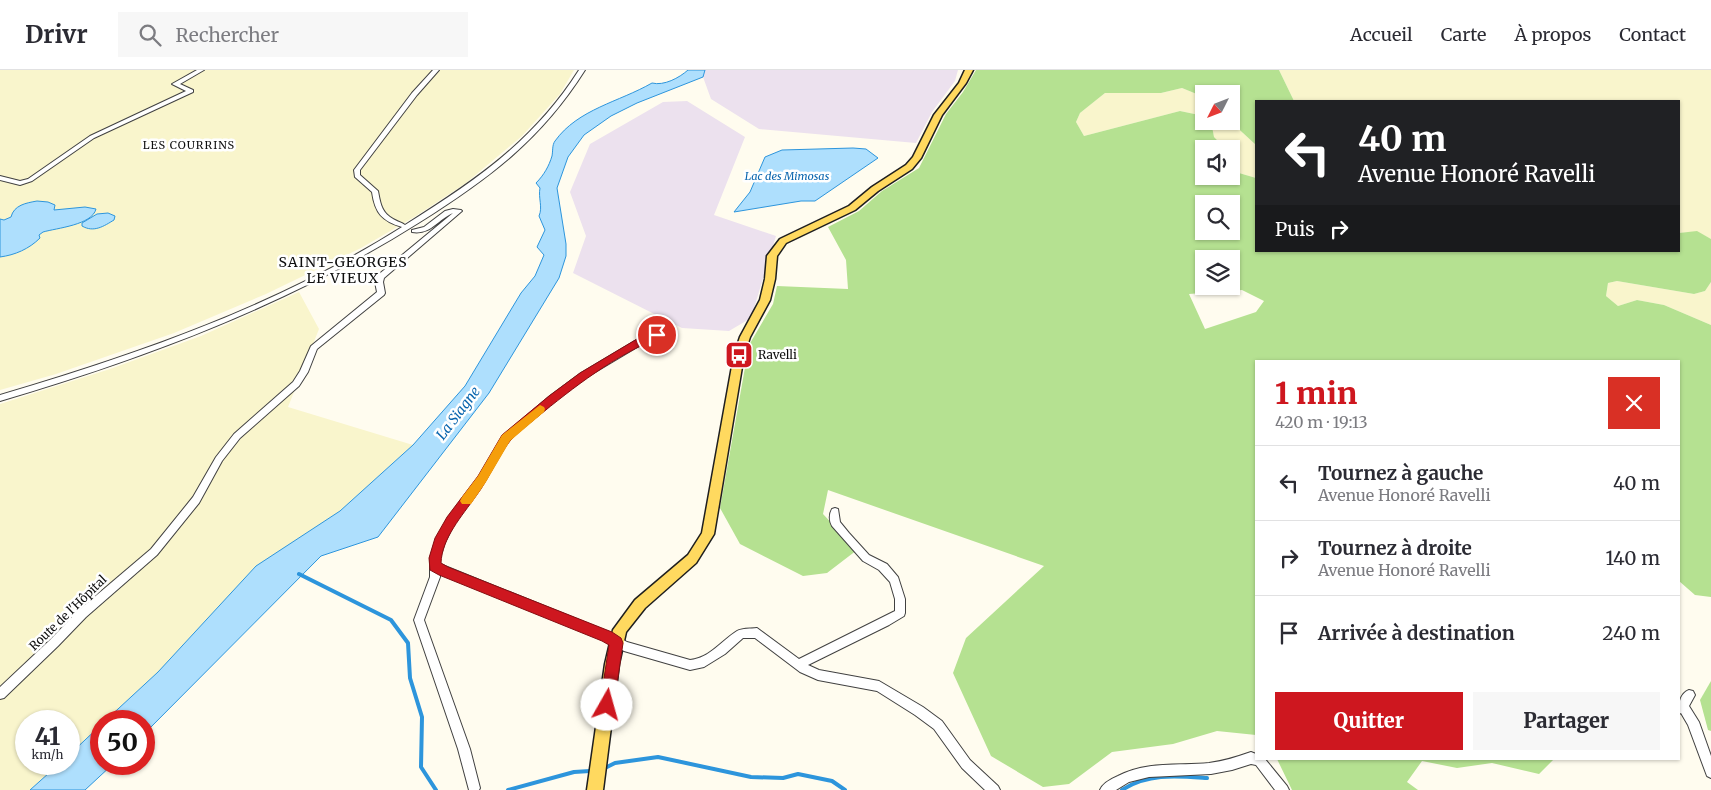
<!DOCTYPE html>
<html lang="fr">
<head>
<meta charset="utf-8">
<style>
	body { margin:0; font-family:Merriweather,serif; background:#f7f7f7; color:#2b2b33; height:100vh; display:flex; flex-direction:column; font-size:19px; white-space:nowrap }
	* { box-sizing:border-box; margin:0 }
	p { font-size:16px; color:#7c7c81 }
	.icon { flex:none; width:28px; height:28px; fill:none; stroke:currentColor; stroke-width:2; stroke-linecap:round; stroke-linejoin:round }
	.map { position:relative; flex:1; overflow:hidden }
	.details { position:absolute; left:1255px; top:290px; width:425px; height:400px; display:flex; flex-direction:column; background:#fff; border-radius:0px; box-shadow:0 1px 4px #0004 }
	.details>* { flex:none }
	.guide { position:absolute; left:1255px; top:30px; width:425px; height:152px; border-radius:0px; box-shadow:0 1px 4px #0004; background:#202124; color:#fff; overflow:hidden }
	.needle { width:32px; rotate:228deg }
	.fabs { position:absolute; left:1195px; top:15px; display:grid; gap:10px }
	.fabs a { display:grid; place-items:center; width:45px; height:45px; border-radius:0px; background:#fff; box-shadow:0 1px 4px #0004; font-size:25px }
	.speed { position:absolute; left:15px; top:640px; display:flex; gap:10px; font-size:25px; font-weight:700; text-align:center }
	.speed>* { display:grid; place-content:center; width:65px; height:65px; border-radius:50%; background:#fff; box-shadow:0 1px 4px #0004; line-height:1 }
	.speed small { font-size:12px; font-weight:400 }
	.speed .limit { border:8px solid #d22; background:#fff; color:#111 }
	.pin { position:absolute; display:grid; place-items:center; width:42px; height:42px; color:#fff; margin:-21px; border:2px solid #fff; border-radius:50%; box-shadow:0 1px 5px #0007 }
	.me { position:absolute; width:55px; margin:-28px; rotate:7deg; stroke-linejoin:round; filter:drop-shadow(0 0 4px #0008) }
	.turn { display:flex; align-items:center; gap:18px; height:105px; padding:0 20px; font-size:22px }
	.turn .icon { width:65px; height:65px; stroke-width:2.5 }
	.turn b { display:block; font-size:35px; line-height:42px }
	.then { display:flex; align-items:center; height:48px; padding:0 20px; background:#0003; gap:10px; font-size:19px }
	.round { display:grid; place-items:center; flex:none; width:52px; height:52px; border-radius:0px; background:#f7f7f7 }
	.headline { display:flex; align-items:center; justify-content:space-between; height:85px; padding:0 20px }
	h1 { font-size:30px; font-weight:800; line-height:38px; color:#ce171f }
	.primary-button { display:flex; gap:10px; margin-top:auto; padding:10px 20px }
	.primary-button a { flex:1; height:58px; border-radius:0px; background:#ce171f; color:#fff; font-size:20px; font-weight:800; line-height:58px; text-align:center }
	.primary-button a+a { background:#f7f7f7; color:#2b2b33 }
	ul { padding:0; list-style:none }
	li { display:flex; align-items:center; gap:15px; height:75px; padding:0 20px; border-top:1px solid #e1e1e2 }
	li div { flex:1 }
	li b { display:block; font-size:19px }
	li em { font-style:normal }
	header { display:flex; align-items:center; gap:30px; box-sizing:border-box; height:70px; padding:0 25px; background:#fff; border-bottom:1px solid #e1e1e2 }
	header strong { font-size:24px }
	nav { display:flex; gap:28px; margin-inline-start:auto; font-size:18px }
	.search { width:350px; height:45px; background:#f7f7f7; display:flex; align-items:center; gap:12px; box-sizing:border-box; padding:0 18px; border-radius:0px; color:#7c7c81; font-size:19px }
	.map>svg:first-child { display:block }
</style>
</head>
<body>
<header>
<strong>Drivr</strong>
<div class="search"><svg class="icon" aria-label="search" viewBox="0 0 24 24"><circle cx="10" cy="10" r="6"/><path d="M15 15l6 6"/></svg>Rechercher</div>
<nav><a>Accueil</a><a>Carte</a><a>À propos</a><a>Contact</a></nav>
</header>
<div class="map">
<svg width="1711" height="720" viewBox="0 0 1711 720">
	<rect width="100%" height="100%" fill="#fffcef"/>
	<g fill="#ece1ee">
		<polygon points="705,0 958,0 955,11 932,42 916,73 759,59 711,29 703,7"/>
		<polygon points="687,31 745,67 714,145 776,166 751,248 729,261 682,258 573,203 586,166 570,122 590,74 663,32"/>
	</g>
	<g fill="#f9f5cc">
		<polygon points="0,0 574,0 560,24 522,66 466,113 416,146 361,178 266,224 174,263 56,304 0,320"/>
		<polygon points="1279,0 1711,0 1711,169 1697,162 1679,163 1679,31 1294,31"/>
		<polygon points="1182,18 1204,27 1204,46 1180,41 1084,66 1076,52 1080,43 1105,23 1161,23"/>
		<polygon points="1211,51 1230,51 1256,75 1256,108 1239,103 1231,97 1231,79 1226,79 1214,67"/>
		<polygon points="1617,211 1694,224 1705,221 1711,212 1711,255 1664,235 1637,230 1618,236 1606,226 1608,213"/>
		<polygon points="299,222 319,259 288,337 413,375 340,441 312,460 105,651 101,651 101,655 69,685 69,651 26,651 26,694 59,694 30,720 0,720 0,334 110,299 201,266"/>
	</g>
	<g fill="#b5e191" fill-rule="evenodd">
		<path d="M976,0H1279L1294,31H1256V75L1230,51L1231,24H1204V27L1182,18L1161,23H1105L1080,43L1076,52L1084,66L1180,41L1204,46V51H1211L1214,67L1226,79H1204V106H1231V97L1239,103L1256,108V181H1679V163L1697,161L1711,169V212L1705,221L1694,224L1617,211L1608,213L1606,226L1618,236L1637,230L1664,235L1711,255V527L1695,525L1679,511V291H1256V665L1217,661L1173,674L1112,682L1069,714L1043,717L991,686L953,603L966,568L1044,496L828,420L823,444L857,480L827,503L803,506L740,474L720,438L749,275L773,234L777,216L848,219L846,190L828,157L859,141L882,121L919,98L946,44L963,22ZM1204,134H1231V161H1204ZM1204,189H1231V216H1204ZM1242,220L1264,231L1256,242L1205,259L1189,224Z"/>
		<polygon points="1711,611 1711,661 1708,660 1700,630"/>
		<polygon points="1277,689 1554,689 1539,704 1492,693 1457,698 1422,691 1407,712 1418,720 1292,720"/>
	</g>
	<g fill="#aedffd" stroke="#2d95dc">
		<path d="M688,0H705L703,7L637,33L611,46L584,65L568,87L557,118L566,174V186L559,208L489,323L378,467L321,486L144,664V651H105L158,602L256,496L340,441L413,375L465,316L521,223L535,206L544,185L537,177L545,160L539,146C543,137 538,128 540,118L536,113C544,105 549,96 552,86C553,81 552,75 555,71C578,39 619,32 652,13C664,16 679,8 688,0Z"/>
		<polygon points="853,78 866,79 878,88 815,131 801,131 734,142 750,122 765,87 782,80"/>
		<path d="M37,131L48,132L55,135L54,140L85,137L96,139C92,155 57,158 43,162L39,165L40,168C29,179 15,185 0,187V149L4,150L11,147C14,135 26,133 37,131Z"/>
		<path d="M108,143L115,146L114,150C104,156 94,163 82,156V153L97,144Z"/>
		<polygon points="101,655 101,694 113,694 85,720 30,720 59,694 69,694 69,685"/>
	</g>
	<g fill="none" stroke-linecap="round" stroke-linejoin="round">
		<g stroke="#2d95dc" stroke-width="4">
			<polyline points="299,504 391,550 408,573 410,608 422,647 421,697 436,720"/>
			<polyline points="605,698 615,693 658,687 751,707 783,708 798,704 832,711 845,720"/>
			<polyline points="508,720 574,702 590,701"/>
			<path d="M1122,720C1148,703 1177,706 1207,708"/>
		</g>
		<defs>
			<g id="minor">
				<polygon points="197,0 204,0 180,14 193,20 193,22 94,68 32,111 20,115 0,110 0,106 20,111 28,109 90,66 186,21 172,14"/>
				<path d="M433,0H439L417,25L360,100V105L378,121C380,131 381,141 390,147C395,151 401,152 405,155C475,111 534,71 579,0H585C541,70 488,109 420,152C290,234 146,288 0,331V325C139,284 279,235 402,157C382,151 375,143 372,122L355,107L354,100L412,23Z"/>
				<path d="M453,139L461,140L462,141L384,208L383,212L385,223L384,225L317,279L308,302L299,316L240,368L222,391L199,433L157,485L86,547L58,576L4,628L0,629V617L50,570L78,541L151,479L193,427L216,387L234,364L293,312L300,301L311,276L377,222L375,212L378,205L453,143C437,150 431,165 412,162V160L424,157L445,141Z"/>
				<path d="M669,258L673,261L672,263L644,273L587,307L556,330L509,370L485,411L454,454L445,472L440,488V494L611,563L627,572L690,590C710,588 721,571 737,561C742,558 751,559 757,558L799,589L895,541V529L890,512L879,500L863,491L832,456C829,451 829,444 832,439L835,438L838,439L840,452L849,463L869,485L887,494L898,507L905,529V543L904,546L889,555L808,595L819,600L879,611L923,637L942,651L970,690L998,716L1000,720H985L962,698L934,659L915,645L877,621L818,610L800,602L755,568H743L725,584L704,597L690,600L624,581L603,569L440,502V507L424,550L470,679L480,718L479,720H469L458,679L414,550L430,507V488L435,472L448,448L479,407L503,366L550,326L581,303L638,269Z"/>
				<path d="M1689,620L1693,621L1695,625L1689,636L1699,652L1711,686V708L1707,706L1688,655L1681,643L1679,644C1679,635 1679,624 1689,620Z"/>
				<path d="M1251,682L1256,684V689H1265L1287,716L1289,720H1275L1256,695L1251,694L1232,700L1211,704L1149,707L1129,712L1116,720H1100C1103,713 1111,709 1118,706C1147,691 1178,696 1209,693C1224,691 1237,687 1251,682Z"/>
			</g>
			<polygon id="major" points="965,0 973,0 966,13 942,45 921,88 912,99 878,121 855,140 786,173 777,186 775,209 770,230 750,267 744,285 714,464 696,493 645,538 626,562 619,594 603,720 587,720 605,594 613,560 635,530 688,485 702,463 734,285 740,267 760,230 765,209 767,186 780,169 849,136 872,117 906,95 913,87 934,45 959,13"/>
		</defs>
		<use href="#minor" stroke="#414141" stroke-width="2"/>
		<use href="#major" stroke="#1f1f1f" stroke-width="3"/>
		<use href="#minor" fill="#fff" fill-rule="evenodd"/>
		<use href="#major" fill="#ffd95f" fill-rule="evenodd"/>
	</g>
	<path fill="#ce171f" stroke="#860f14" d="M657,261L663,265L661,267C615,285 574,317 536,348C528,355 517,362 510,371C497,387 489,409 476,426C462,446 442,468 441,493L448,497L612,562L621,568L623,573L614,635L612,640L607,642L602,640L600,635L609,575L602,571L439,505L430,500L429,488L435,468L447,447L478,406L502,365L549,326L580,303L637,269Z"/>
	<polygon fill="#f59e0b" points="540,335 544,337 545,339 544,342 510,371 486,412 471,434 462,434 460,431 462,427 478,406 502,365"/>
	<defs>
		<symbol id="bus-square" viewBox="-11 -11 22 22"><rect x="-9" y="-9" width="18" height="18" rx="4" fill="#ce171f" stroke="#fff"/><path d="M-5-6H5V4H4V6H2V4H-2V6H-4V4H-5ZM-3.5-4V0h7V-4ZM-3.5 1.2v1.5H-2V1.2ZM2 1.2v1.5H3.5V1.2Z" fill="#fff"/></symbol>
	</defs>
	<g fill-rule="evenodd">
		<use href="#bus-square" x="723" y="269" width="32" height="32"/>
	</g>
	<g text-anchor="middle" stroke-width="5" stroke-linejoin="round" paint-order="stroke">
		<g font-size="11" letter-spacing="1" fill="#0e0e0e" stroke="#fff">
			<text x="189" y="79">LES COURRINS</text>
		</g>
		<g font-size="11" font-style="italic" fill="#0965ae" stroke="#fff">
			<text x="787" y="110">Lac des Mimosas</text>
		</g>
		<g font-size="12" fill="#0e0e0e" stroke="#fff" text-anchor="start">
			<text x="758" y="289">Ravelli</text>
		</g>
		<g font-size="12" fill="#0e0e0e" stroke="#fff">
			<text transform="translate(68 543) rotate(-44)" y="4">Route de l'Hôpital</text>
		</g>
		<g font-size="14" letter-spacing="1" fill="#0e0e0e" stroke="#fff">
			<text x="343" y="197">SAINT-GEORGES<tspan x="343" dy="16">LE VIEUX</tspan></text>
		</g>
		<g font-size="14" font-style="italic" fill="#0965ae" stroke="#fff">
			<text transform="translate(458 343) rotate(-53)" y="5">La Siagne</text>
		</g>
	</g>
</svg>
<div class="fabs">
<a><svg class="needle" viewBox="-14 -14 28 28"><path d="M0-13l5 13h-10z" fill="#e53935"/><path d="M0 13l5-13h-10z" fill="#7c7c81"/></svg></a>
<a><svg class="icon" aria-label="sound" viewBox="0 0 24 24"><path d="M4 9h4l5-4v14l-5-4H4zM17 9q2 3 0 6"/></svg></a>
<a><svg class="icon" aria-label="search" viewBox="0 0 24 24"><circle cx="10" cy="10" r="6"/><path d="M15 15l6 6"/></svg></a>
<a><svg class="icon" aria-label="layers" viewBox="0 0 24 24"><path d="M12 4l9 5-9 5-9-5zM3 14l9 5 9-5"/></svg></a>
</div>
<div class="speed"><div>41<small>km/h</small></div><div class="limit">50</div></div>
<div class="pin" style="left:657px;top:265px;background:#d93025"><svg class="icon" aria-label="arrive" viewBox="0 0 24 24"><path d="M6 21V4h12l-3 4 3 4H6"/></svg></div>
<svg class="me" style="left:607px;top:635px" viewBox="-20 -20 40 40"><circle r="19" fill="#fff"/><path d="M0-13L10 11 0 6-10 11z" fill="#ce171f"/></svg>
<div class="guide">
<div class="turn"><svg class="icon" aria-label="left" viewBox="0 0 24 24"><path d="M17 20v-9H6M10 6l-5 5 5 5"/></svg><div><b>40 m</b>Avenue Honoré Ravelli</div></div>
<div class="then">Puis<svg class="icon" aria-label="right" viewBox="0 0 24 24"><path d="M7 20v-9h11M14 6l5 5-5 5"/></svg></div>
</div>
<section class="details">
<div class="headline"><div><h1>1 min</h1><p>420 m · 19:13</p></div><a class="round" style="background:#d93025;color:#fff"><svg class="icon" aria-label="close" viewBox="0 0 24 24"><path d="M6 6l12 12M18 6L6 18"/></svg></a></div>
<ul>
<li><svg class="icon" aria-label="left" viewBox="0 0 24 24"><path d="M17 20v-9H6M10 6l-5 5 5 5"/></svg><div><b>Tournez à gauche</b><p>Avenue Honoré Ravelli</p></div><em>40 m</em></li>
<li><svg class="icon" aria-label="right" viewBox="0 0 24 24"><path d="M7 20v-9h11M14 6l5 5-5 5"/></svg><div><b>Tournez à droite</b><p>Avenue Honoré Ravelli</p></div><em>140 m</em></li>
<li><svg class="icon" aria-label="arrive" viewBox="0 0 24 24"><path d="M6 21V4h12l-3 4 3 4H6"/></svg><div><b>Arrivée à destination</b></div><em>240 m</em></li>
</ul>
<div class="primary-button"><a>Quitter</a><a>Partager</a></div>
</section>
</div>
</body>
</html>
